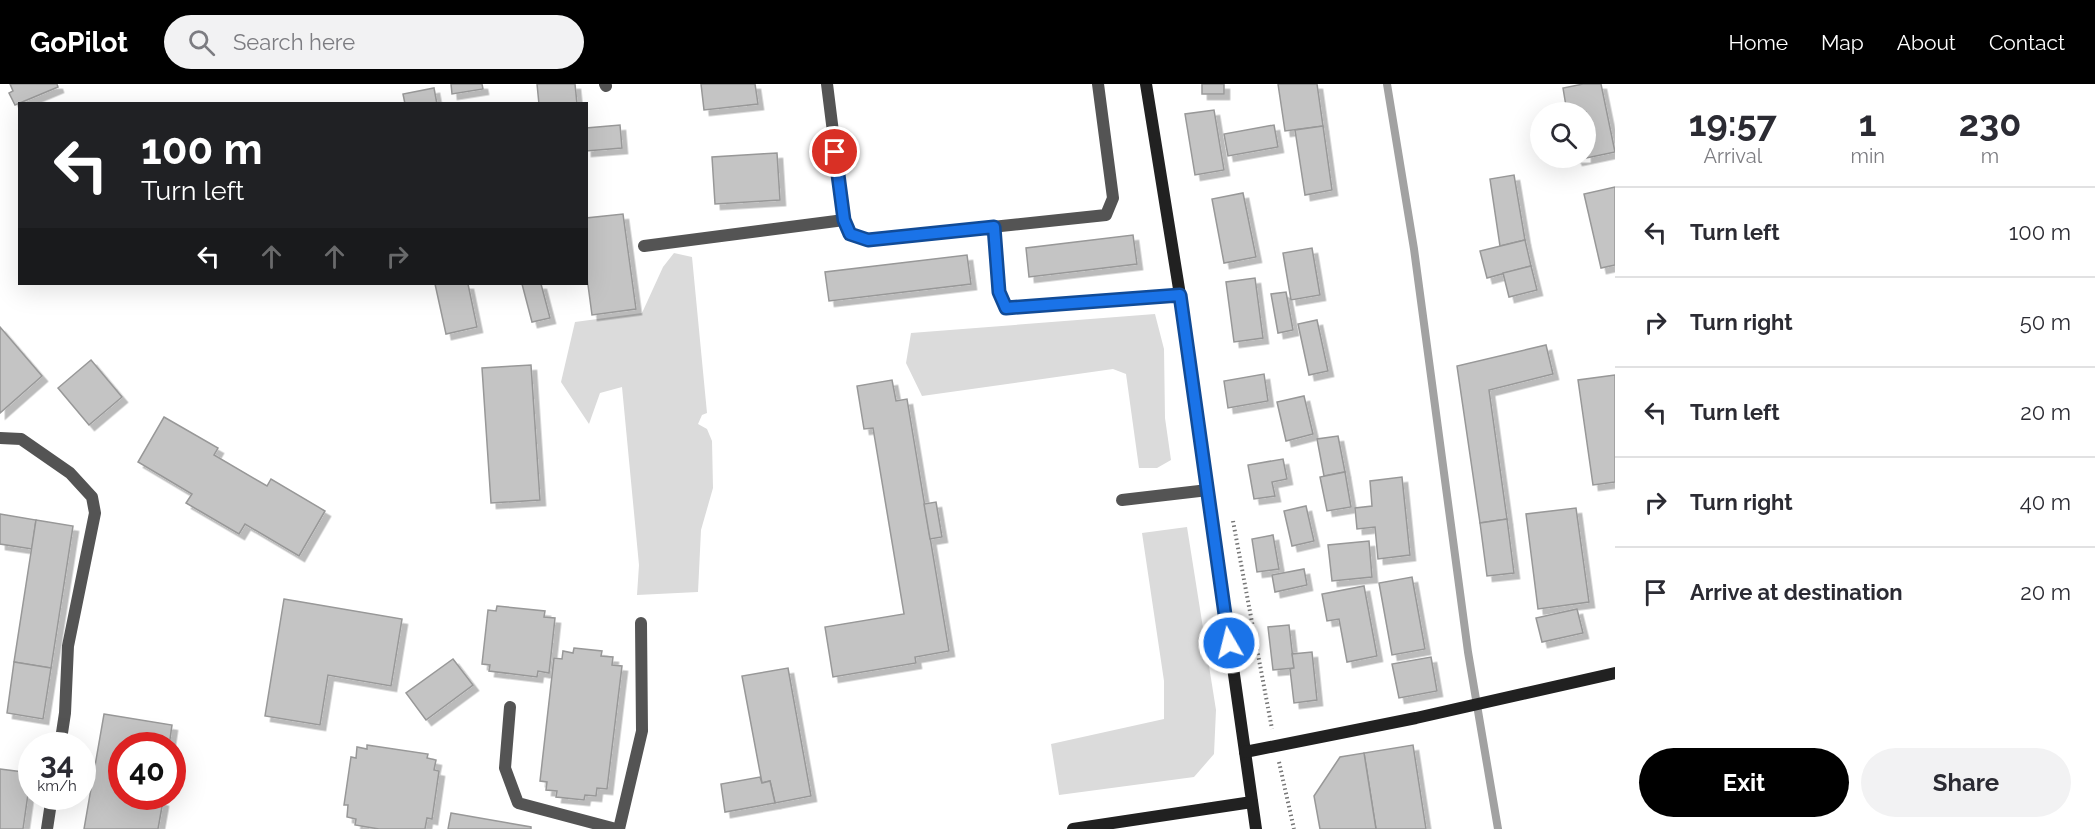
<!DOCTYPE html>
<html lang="en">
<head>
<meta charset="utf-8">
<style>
	body { margin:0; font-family:Raleway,sans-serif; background:#f2f2f3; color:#2b2b33; height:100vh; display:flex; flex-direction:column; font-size:22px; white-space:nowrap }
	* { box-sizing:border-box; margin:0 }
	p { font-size:20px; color:#7c7c81 }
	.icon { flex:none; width:33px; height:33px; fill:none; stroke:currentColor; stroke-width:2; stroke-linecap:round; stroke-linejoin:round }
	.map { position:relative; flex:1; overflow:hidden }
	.side { display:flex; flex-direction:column; background:#fff; width:480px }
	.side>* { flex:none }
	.banner { position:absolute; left:18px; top:18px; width:570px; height:183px; border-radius:0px; box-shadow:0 6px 24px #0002; background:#202124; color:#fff; overflow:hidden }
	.buttons { position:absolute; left:1530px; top:18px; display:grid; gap:12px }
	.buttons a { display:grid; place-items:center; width:66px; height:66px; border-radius:50%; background:#fff; box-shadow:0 6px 24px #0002; font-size:30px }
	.speed { position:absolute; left:18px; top:648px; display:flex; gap:12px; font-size:30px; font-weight:700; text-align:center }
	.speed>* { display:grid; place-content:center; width:78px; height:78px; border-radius:50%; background:#fff; box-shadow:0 6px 24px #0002; line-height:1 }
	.speed small { font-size:15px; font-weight:400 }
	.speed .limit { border:9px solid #d22; background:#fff; color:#111 }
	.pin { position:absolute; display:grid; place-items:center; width:51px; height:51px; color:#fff; margin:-26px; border:3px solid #fff; border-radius:50%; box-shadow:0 2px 6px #0007 }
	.me { position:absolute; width:66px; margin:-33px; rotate:352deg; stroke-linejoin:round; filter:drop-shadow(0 0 4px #0008) }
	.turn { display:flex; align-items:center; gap:21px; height:126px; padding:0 24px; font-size:27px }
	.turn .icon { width:78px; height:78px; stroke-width:2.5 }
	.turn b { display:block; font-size:42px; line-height:51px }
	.lanes { display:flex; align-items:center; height:57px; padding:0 24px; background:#0003; justify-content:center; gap:30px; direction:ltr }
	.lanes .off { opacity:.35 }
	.eta { display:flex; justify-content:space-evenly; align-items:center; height:102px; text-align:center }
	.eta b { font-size:36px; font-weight:700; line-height:42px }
	.button { display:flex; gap:12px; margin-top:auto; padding:12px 24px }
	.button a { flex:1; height:69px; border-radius:36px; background:#000; color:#fff; font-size:24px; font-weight:700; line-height:69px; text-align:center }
	.button a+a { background:#f2f2f3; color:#2b2b33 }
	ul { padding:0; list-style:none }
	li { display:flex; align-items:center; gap:18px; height:90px; padding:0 24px; border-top:2px solid #e1e1e2 }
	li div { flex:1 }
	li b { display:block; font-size:22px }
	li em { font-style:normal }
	header { display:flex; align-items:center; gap:36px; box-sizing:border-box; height:84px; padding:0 30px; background:#000; color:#fff }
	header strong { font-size:28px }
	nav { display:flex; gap:33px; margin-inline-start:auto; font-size:21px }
	.search { width:420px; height:54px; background:#f2f2f3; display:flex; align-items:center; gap:15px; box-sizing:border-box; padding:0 21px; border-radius:33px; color:#7c7c81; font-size:22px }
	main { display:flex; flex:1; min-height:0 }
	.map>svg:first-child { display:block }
</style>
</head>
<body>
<header>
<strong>GoPilot</strong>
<div class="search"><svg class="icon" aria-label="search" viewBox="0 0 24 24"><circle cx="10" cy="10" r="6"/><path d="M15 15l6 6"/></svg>Search here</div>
<nav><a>Home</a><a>Map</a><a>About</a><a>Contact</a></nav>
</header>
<main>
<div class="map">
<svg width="1615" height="745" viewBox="0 0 1615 745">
	<defs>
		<filter id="shadow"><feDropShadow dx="5.5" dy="5.5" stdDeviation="0" flood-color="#0004"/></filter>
	</defs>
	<rect width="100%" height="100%" fill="#fff"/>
	<g fill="#dbdbdb">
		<polygon points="674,169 692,173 707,329 702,331 698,340 707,345 712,357 713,404 701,446 698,508 637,511 639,481 622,303 600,309 589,340 561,298 575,238 642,229 663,183"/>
		<polygon points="1155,230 1164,265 1165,334 1171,376 1157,384 1139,384 1126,290 1113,285 922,312 906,279 911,249"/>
		<polygon points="1187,443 1216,626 1214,670 1194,693 1059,711 1051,660 1164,635 1164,597 1142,449"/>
	</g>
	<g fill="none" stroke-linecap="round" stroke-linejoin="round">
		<polyline stroke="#a2a2a2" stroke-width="8" points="1387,0 1414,165 1468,568 1498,745"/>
	</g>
	<g fill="#c4c4c4" stroke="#989898" stroke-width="1.5" filter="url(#shadow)">
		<polygon points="10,0 57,0 58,3 15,21 9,9 13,7"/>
		<polygon points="451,0 482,0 483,5 452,10"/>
		<polygon points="537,0 575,0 577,20 539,20"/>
		<polygon points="701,0 755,0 758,20 704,26"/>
		<rect x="1202" y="0" width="22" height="10"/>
		<polygon points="1278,0 1317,0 1323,42 1285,47"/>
		<polygon points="1583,0 1601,0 1615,68 1577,76 1576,74 1586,74 1586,28 1567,28 1563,4"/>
		<polygon points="434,4 437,20 405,20 403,10"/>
		<polygon points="1214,26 1224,86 1195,91 1185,30"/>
		<polygon points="620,41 622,64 586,67 586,44"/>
		<polygon points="1274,41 1278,63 1228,72 1224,50"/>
		<polygon points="1323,42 1332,106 1305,111 1295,46"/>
		<polygon points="777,69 780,116 715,120 712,73"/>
		<polygon points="1514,91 1525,156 1500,162 1490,95"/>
		<polygon points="1615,103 1615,181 1601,184 1584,110"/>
		<polygon points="1243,109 1256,173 1224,179 1212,115"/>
		<polygon points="623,130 636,225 592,231 586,186 586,134"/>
		<polygon points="1133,151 1137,180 1029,193 1026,164"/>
		<polygon points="1525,156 1531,182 1487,194 1480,167"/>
		<polygon points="1312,164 1320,211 1291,216 1283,169"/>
		<polygon points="967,171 971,200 829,217 825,188"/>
		<polygon points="1531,182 1537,206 1509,213 1503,189"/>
		<polygon points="1255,194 1263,254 1234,258 1226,198"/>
		<polygon points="435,200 468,200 477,243 446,250"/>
		<polygon points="522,200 541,200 550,234 532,238"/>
		<polygon points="1286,208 1293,246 1278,249 1271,210"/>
		<polygon points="1317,236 1328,287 1309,291 1298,240"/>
		<polygon points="0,243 42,292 0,329"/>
		<polygon points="1546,261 1553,290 1489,306 1507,435 1480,439 1457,282"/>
		<polygon points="91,276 122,313 89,341 58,304"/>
		<polygon points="531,281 540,416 491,419 482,284"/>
		<polygon points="1264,290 1268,317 1228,324 1224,297"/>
		<polygon points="1615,291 1615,398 1593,401 1578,296"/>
		<polygon points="892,296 896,317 907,315 949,567 915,573 916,579 833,593 825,543 904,530 873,344 864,345 857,302"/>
		<polygon points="1304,312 1313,350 1286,357 1277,318"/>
		<polygon points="164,333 218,364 214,371 267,402 271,395 325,427 299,472 245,440 239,450 186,419 192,410 138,378"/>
		<polygon points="1338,352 1345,388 1324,392 1317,355"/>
		<polygon points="1283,375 1287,395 1272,398 1275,412 1254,415 1248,381"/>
		<polygon points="1345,388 1351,423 1327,427 1320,393"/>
		<polygon points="1402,393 1410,471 1378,475 1375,443 1357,445 1355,424 1372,422 1370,397"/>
		<polygon points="936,418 942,453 930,455 924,420"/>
		<polygon points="1306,422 1314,457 1292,462 1284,427"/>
		<polygon points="1576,424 1589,518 1538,525 1526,430"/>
		<polygon points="0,430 36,436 32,465 0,460"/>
		<polygon points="1507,435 1514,489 1487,492 1480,439"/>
		<polygon points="36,436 73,442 51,584 14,578"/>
		<polygon points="1273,451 1279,485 1257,488 1252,455"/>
		<polygon points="1369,457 1372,493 1332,497 1328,461"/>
		<polygon points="1304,485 1307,501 1275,508 1272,491"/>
		<polygon points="1412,493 1425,565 1392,571 1379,499"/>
		<polygon points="1364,502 1377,572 1347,578 1339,535 1327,537 1322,510"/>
		<polygon points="284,515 402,535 391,602 328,591 320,641 265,632"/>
		<polygon points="497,522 545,527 544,533 555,534 549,589 538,587 537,593 489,587 490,581 482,580 488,526 496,527"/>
		<polygon points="1577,525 1583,549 1542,558 1536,534"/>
		<polygon points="1289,541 1294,584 1273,586 1268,543"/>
		<polygon points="574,564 602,567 601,572 613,573 612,581 622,582 607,705 597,704 596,712 585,711 584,716 556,713 557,707 546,706 547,698 540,697 554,574 562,575 563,567 573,569"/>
		<polygon points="1312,568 1317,616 1294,619 1290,585 1294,584 1292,570"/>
		<polygon points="1431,573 1437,607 1399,614 1392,580"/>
		<polygon points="453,575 473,601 426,636 406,609"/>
		<polygon points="14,578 51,584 43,635 7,629"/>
		<polygon points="788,584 811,712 775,719 770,697 762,699 742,592"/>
		<polygon points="104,630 172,641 169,662 122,662 122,712 148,712 163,717 158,745 84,745"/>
		<polygon points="367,661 428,670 427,674 436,676 434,686 439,687 432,735 427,734 425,745 379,745 355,741 356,735 347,733 348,721 344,721 351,673 356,674 357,663 367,665"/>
		<polygon points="1413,661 1426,745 1376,745 1364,669"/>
		<polygon points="1364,669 1376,745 1320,745 1314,712 1340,673"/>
		<polygon points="0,685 31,689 23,745 0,745"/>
		<polygon points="760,693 762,699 770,697 775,719 725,728 721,700"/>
		<polygon points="451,729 531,743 531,745 448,745"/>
	</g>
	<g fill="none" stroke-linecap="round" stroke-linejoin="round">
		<g stroke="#767676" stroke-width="4" stroke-dasharray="1.5 3" stroke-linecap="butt">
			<polyline points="1233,437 1272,645"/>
			<polyline points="1279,678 1294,745"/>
		</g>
		<g stroke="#545454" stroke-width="12">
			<polyline points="605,0 606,2"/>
			<polyline points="827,0 844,136 850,150 868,156 1106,131 1113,114 1098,0"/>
			<polyline points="994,143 999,208 1006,224 1180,211"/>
			<polyline points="644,162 844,136"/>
			<polyline points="1122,416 1208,406"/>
		</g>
		<g stroke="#545454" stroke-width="12">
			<polyline points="0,354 21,355 70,389 92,413 95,429 68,562 65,629 60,662"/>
			<polyline points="510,623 505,684 518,719 616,745"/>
			<polyline points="47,745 52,712"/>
			<polyline points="619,745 642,647 641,539"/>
		</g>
		<g stroke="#212121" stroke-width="12">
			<polyline points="1146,0 1180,211 1256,745"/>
			<polyline points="1245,668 1416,634 1615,589"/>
			<polyline points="1073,745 1252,718"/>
		</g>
	</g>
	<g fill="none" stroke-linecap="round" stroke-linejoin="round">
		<defs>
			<polyline id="route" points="835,68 844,136 850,150 868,156 994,143 999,208 1006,224 1180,211 1229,559"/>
		</defs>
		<use href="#route" stroke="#114b97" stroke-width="15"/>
		<use href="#route" stroke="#1a73e8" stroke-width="10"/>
	</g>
</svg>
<div class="buttons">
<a><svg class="icon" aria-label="search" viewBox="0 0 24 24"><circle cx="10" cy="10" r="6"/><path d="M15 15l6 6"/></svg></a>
</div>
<div class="speed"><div>34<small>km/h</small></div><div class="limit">40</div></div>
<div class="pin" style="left:835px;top:68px;background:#d93025"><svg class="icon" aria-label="arrive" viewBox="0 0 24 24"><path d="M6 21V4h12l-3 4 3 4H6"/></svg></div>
<svg class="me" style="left:1229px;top:559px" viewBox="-20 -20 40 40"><circle r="17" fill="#1a73e8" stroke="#fff" stroke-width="3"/><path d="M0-11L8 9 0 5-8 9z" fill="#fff"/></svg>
<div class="banner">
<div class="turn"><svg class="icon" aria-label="left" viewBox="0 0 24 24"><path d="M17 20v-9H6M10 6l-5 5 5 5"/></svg><div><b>100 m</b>Turn left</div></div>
<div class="lanes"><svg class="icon" aria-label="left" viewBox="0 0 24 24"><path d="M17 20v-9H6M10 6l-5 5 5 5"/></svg><svg class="icon off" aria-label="ahead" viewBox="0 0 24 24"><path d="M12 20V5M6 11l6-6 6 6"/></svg><svg class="icon off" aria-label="ahead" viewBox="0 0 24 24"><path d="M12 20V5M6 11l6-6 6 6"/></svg><svg class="icon off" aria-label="right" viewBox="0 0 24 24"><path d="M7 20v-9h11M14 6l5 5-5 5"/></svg></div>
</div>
</div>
<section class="side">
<div class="eta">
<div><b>19:57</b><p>Arrival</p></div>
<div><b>1</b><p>min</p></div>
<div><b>230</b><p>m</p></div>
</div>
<ul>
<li><svg class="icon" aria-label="left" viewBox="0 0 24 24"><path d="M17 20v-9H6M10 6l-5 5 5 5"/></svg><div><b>Turn left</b></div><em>100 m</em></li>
<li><svg class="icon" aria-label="right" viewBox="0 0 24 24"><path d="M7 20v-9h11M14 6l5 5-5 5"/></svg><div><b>Turn right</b></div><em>50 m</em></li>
<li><svg class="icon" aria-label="left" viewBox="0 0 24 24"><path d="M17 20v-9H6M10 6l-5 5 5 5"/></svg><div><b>Turn left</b></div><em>20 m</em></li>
<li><svg class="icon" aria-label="right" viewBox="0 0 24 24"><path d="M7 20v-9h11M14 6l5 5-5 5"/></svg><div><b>Turn right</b></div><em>40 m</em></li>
<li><svg class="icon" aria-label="arrive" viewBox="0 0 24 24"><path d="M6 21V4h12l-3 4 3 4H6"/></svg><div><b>Arrive at destination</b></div><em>20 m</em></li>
</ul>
<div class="button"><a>Exit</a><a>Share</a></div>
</section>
</main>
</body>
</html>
